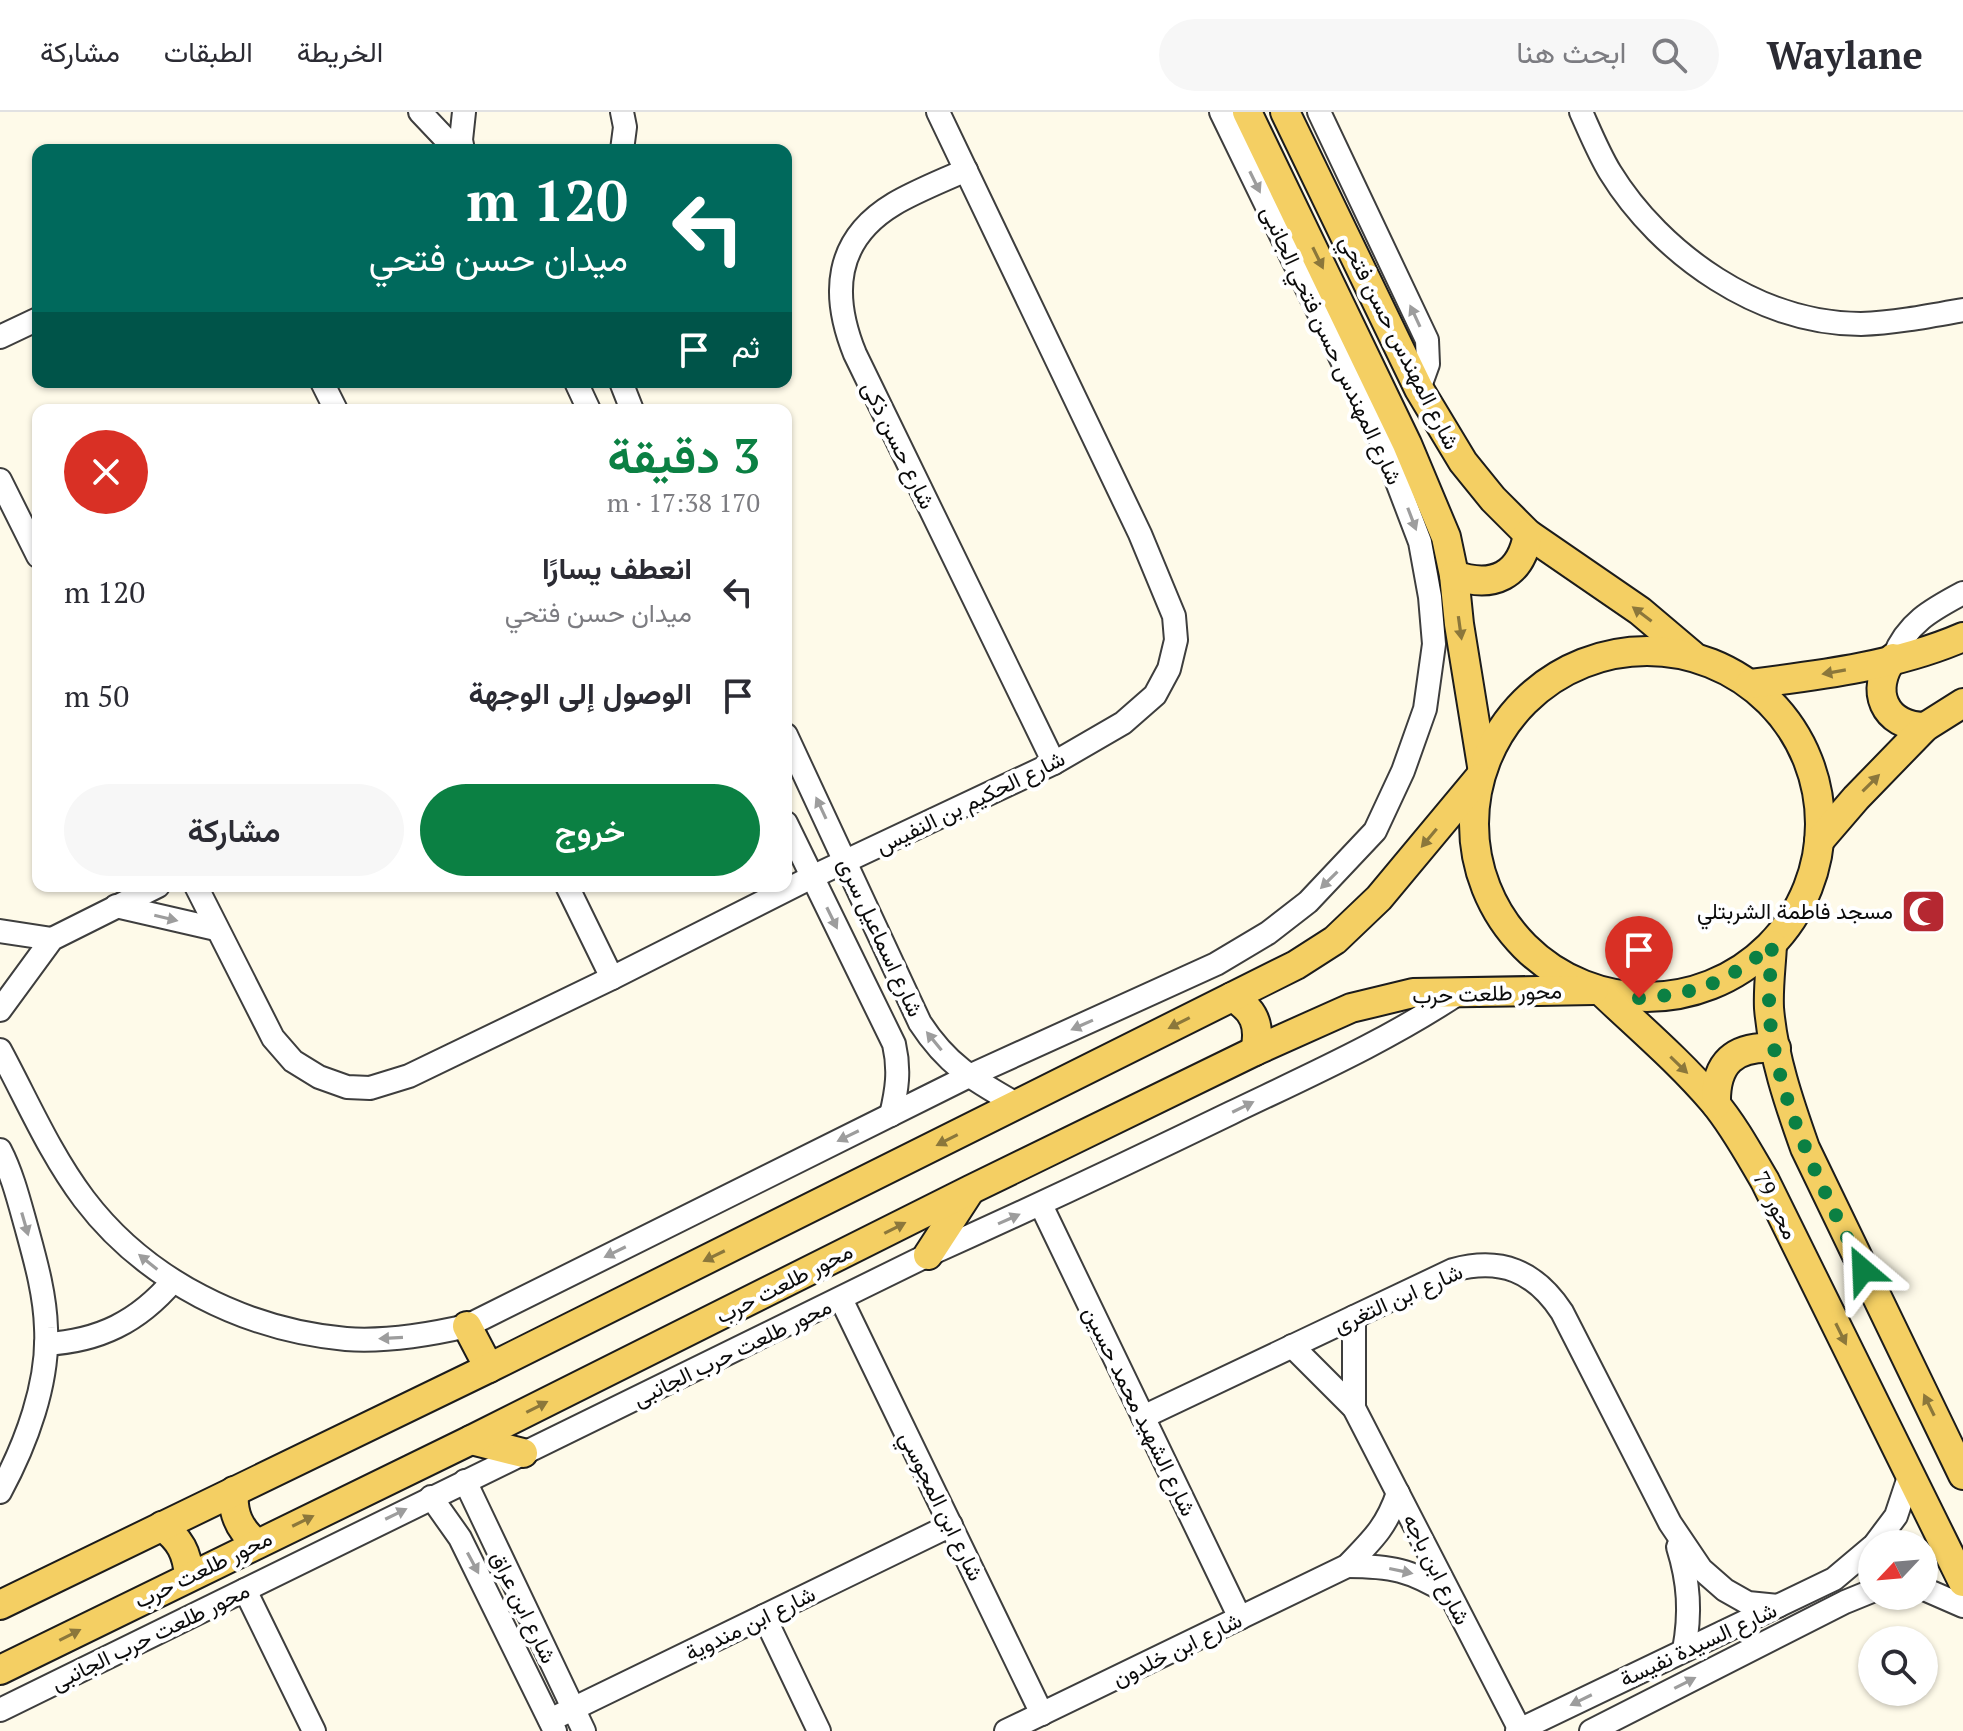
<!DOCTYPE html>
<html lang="ar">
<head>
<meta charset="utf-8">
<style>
	body { margin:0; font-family:"PT Serif",Vazirmatn,serif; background:#f7f7f7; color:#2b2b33; direction:rtl; height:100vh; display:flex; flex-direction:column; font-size:30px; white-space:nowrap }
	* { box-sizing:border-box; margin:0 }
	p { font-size:26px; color:#7c7c81 }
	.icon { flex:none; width:44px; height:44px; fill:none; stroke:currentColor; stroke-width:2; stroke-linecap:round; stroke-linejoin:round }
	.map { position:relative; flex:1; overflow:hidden; direction:ltr }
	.panel { position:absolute; left:32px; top:292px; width:760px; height:488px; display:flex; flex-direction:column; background:#fff; border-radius:16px; box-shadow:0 2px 6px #0004; direction:rtl }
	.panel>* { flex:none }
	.guide { position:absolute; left:32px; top:32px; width:760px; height:244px; border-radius:16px; box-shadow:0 2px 6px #0004; direction:rtl; background:#00695c; color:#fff; overflow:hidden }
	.needle { width:52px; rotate:244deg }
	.tools { position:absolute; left:1858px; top:1418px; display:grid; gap:16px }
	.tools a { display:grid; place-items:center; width:80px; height:80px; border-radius:50%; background:#fff; box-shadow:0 2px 6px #0004; font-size:40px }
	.pin { position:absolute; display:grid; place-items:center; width:68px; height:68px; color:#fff; margin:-82px -34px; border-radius:50% 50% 50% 0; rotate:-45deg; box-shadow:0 0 8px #0007 }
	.pin .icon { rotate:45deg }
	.me { position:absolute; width:88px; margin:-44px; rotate:334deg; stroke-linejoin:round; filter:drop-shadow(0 0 6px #0008) }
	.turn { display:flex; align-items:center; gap:28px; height:168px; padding:0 32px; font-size:36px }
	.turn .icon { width:104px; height:104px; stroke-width:2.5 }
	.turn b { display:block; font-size:56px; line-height:68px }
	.then { display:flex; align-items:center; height:76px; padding:0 32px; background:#0003; gap:16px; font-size:30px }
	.round { display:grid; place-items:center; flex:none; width:84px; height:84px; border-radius:42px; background:#f7f7f7 }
	.overview { display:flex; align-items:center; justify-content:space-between; height:136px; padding:0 32px }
	h1 { font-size:48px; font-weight:600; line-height:60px; color:#0b8043 }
	.cta { display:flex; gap:16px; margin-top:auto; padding:16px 32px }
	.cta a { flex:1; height:92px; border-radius:48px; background:#0b8043; color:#fff; font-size:32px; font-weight:600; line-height:92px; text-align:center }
	.cta a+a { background:#f7f7f7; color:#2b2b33 }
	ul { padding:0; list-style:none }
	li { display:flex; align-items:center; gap:24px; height:104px; padding:0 32px }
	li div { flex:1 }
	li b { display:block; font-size:30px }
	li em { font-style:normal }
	header { display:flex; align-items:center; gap:48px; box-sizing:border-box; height:112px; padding:0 40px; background:#fff; border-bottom:2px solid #e1e1e2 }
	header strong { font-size:38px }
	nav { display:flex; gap:44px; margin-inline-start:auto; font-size:28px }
	.search { width:560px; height:72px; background:#f7f7f7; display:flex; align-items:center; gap:20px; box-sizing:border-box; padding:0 28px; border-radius:44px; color:#7c7c81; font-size:30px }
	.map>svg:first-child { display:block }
</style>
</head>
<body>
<header>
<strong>Waylane</strong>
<div class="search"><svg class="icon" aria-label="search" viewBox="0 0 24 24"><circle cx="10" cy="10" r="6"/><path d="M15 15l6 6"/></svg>ابحث هنا</div>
<nav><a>الخريطة</a><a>الطبقات</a><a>مشاركة</a></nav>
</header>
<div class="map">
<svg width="1963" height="1619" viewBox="0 0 1963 1619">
	<rect width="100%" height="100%" fill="#fefae9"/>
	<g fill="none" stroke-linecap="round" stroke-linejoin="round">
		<defs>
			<g id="minor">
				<polyline points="420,0 456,38"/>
				<polyline points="622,0 625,15 622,38"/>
				<polyline points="1319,0 1427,228 1428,252 1419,277"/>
				<path d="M1581,0C1590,20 1599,42 1610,60C1661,143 1760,212 1861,212C1894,211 1930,204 1963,198"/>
				<polyline points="463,38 461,28 464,0"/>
				<path d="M966,58C942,69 916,79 894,92C834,128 831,183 855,242L1054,651"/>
				<polyline points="0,225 38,207"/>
				<polyline points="322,270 336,298"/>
				<polyline points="576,270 589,298"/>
				<polyline points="621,270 632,298"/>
				<polyline points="0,368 38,444"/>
				<path d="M1893,546C1907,511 1931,498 1963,481"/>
				<path d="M786,623L920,911C948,954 974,968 1018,993"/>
				<path d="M786,711L894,932C900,958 897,978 891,1003"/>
				<polyline points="196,774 273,926 293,949 319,965 347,975 370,976 409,964 612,866 812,765 1054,651 1123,611 1155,583 1169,557 1176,528 1174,504 1140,422 938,0"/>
				<polyline points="567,774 612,866"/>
				<polyline points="116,794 216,817"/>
				<polyline points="0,819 52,827"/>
				<polyline points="0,898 52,827 158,774"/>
				<path d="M0,938C27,988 50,1042 84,1087C146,1169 246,1218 346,1227C387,1230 428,1223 467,1214L967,965L1216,852L1268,821L1308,790L1375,719L1403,659L1425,597L1434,532L1430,485L1420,430L1383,333L1221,0"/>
				<path d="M0,1038C12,1061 19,1089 26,1114C35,1147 45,1181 46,1216C49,1271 26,1332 0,1380"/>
				<polyline points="1041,1093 1240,1506"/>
				<polyline points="841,1187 1042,1602"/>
				<polyline points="1354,1205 1354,1296"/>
				<path d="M46,1232C99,1229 138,1210 173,1169"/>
				<polyline points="1292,1234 1354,1296 1520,1618"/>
				<path d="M1143,1305L1453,1158C1501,1145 1535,1159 1562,1200L1670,1411L1701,1457L1725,1478L1748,1491L1778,1494"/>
				<polyline points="465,1369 584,1619"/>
				<polyline points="431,1385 460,1426 555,1619"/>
				<polyline points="1875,1432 1896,1404 1910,1362"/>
				<path d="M1678,1435C1689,1470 1691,1501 1684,1538"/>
				<path d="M1347,1454C1392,1454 1410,1458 1448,1481"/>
				<polyline points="1924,1477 1963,1494"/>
				<polyline points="245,1478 314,1619"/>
				<polyline points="764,1504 819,1619"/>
				<path d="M0,1598L928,1143C1030,1097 1130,1050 1231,1001C1310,963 1389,928 1462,879"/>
				<polyline points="550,1608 951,1413"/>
				<path d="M1006,1619L1347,1454C1372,1428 1386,1416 1398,1381"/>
				<polyline points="1517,1619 1834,1467 1872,1435"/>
				<polyline points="1591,1619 1845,1490 1872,1479"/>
			</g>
			<g id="major">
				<polyline points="1247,0 1407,332 1446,425 1454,463 1459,512 1482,654"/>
				<polyline points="1285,0 1419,277 1463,350 1493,387 1528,422 1640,499 1692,543"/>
				<path d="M1454,463C1493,477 1521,464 1528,422"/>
				<circle cx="1647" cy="712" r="173"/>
				<path d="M1893,546C1869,578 1884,614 1925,615"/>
				<path d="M1750,572C1821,563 1896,554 1963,525"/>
				<polyline points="1819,729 1856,686 1925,615 1963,591"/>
				<path d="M1772,833C1771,854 1768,875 1769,896C1773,944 1789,991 1805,1036L1963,1363"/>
				<path d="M1602,880C1640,916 1680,950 1714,990C1734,1014 1749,1042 1765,1069L1963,1470"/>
				<path d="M1232,885C1254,897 1261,914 1255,939"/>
				<path d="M1716,992C1715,951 1734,933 1776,936"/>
				<polyline points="928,1143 969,1080"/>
				<polyline points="467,1214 489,1256"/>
				<polyline points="471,1328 523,1341"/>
				<path d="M234,1379C232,1401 239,1417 256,1431"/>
				<path d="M162,1414C180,1428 187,1440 189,1464"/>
				<polyline points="0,1493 489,1256 1296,853 1335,828 1379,786 1479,666"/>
				<polyline points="0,1558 471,1328 970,1078 1255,939 1351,896 1413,881 1594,878"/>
			</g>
		</defs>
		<use href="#minor" stroke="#3e3e3e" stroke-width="26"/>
		<use href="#major" stroke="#1c1c1c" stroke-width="32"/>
		<use href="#minor" stroke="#fff" stroke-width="22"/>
		<use href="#major" stroke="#f4cf63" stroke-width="28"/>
	</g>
	<defs><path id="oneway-solid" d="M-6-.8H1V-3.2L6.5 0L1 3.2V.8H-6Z" transform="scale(2)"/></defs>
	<g fill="#9d9d9d">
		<use href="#oneway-solid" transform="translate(1255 70) rotate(64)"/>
		<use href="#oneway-solid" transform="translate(1415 204) rotate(-115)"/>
		<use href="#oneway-solid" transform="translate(1412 407) rotate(69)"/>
		<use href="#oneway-solid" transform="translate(821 696) rotate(-115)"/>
		<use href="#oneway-solid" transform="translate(1329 768) rotate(135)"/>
		<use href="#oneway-solid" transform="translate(166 806) rotate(13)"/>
		<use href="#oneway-solid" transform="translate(832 806) rotate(64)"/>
		<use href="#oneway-solid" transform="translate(1082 913) rotate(156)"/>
		<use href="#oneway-solid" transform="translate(934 929) rotate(-129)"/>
		<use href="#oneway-solid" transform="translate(1243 995) rotate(-26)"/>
		<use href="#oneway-solid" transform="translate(848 1024) rotate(154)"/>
		<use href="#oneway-solid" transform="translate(1009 1107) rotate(-24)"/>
		<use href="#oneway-solid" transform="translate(25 1112) rotate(74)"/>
		<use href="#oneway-solid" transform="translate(615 1140) rotate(154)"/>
		<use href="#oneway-solid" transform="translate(148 1150) rotate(-141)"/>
		<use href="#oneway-solid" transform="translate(391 1226) rotate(177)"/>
		<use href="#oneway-solid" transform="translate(396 1402) rotate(-26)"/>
		<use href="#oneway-solid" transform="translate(473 1451) rotate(62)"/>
		<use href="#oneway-solid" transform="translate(1401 1459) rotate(12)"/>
		<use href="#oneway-solid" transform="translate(1685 1571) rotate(-27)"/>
		<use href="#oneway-solid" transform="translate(1581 1588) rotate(154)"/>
	</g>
	<g fill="#8b773b">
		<use href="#oneway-solid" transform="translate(1318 146) rotate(64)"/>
		<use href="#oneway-solid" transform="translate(1642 502) rotate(-143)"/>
		<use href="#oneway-solid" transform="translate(1460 516) rotate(82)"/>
		<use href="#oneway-solid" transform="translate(1834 560) rotate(170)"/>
		<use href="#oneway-solid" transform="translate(1871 671) rotate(-45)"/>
		<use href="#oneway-solid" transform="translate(1429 726) rotate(130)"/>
		<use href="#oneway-solid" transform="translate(1179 911) rotate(153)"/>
		<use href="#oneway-solid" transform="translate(1679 953) rotate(44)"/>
		<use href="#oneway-solid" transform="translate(947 1028) rotate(153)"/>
		<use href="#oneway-solid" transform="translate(895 1116) rotate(-27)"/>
		<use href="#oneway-solid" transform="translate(714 1144) rotate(154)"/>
		<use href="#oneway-solid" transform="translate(1841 1222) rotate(64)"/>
		<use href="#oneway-solid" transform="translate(1929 1293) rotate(-116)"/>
		<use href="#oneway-solid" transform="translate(537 1295) rotate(-27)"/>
		<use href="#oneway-solid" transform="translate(303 1409) rotate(-26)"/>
		<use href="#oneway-solid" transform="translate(70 1523) rotate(-27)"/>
	</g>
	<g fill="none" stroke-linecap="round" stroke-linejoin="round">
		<path stroke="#0b8043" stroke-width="14" stroke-dasharray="0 25.2" d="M1639,886C1698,882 1726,871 1772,833C1771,853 1769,874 1769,894C1773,983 1824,1079 1863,1158"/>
	</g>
	<defs>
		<symbol id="mosque-square" viewBox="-11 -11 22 22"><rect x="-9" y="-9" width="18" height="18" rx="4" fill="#b52831" stroke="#fff"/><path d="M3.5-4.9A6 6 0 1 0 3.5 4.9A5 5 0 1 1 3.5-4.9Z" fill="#fff"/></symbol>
	</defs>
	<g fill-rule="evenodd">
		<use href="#mosque-square" x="1898" y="774" width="51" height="51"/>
	</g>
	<g text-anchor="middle" stroke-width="8" stroke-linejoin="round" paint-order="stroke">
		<g font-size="22" fill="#0b0b0b" stroke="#fff">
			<text transform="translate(1400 230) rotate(63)" y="8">شارع المهندس حسن فتحي</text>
			<text transform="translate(1332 233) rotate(65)" y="8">شارع المهندس حسن فتحي الجانبى</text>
			<text transform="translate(899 333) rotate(64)" y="8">شارع حسن ذكى</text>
			<text transform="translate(970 690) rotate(-26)" y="8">شارع الحكيم بن النفيس</text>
			<text transform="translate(881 825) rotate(65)" y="8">شارع اسماعيل سرى</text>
			<text transform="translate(1487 881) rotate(-2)" y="8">محور طلعت حرب</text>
			<text transform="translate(1776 1093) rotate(63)" y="8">محور 79</text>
			<text transform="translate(784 1171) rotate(-27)" y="8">محور طلعت حرب</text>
			<text transform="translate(1398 1186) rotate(-24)" y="8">شارع ابن التغرى</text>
			<text transform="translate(732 1240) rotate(-26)" y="8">محور طلعت حرب الجانبى</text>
			<text transform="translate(1140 1299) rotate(64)" y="8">شارع الشهيد محمد حسين</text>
			<text transform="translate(942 1394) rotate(64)" y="8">شارع ابن المجوسي</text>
			<text transform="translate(203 1457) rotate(-26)" y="8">محور طلعت حرب</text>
			<text transform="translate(1437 1457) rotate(63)" y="8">شارع ابن باجه</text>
			<text transform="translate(524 1495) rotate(64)" y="8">شارع ابن عراق</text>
			<text transform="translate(750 1511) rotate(-26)" y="8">شارع ابن مندوية</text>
			<text transform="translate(150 1524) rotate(-26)" y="8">محور طلعت حرب الجانبى</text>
			<text transform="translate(1698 1532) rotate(-25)" y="8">شارع السيدة نفيسة</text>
			<text transform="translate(1177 1537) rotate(-26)" y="8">شارع ابن خلدون</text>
		</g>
		<g font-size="22" fill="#0b0b0b" stroke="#fff" text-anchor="end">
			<text x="1893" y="807">مسجد فاطمة الشربتلي</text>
		</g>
	</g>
</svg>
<div class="tools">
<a><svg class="needle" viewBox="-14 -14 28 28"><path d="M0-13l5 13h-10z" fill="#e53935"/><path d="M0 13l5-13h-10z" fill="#7c7c81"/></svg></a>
<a><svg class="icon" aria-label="search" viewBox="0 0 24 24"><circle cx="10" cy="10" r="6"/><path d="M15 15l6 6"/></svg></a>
</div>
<div class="pin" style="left:1639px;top:886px;background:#d93025"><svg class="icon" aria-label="arrive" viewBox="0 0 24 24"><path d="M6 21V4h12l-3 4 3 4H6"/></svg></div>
<svg class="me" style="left:1863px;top:1158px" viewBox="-20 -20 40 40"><path d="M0-17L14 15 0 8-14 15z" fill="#0b8043" stroke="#fff" stroke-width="4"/></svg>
<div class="guide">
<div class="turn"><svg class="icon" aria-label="left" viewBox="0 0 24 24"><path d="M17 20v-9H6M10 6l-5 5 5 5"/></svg><div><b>120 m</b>ميدان حسن فتحي</div></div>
<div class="then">ثم<svg class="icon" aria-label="arrive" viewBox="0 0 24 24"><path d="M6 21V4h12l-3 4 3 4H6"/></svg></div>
</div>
<section class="panel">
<div class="overview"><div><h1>3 دقيقة</h1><p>170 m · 17:38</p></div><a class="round" style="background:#d93025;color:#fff"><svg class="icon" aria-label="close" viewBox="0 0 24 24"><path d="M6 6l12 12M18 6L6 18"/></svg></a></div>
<ul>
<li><svg class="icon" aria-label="left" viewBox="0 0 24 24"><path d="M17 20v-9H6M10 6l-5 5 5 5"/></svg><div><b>انعطف يسارًا</b><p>ميدان حسن فتحي</p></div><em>120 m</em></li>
<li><svg class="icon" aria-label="arrive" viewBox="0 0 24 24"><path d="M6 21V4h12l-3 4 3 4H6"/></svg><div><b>الوصول إلى الوجهة</b></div><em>50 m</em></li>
</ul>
<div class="cta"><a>خروج</a><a>مشاركة</a></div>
</section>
</div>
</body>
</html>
